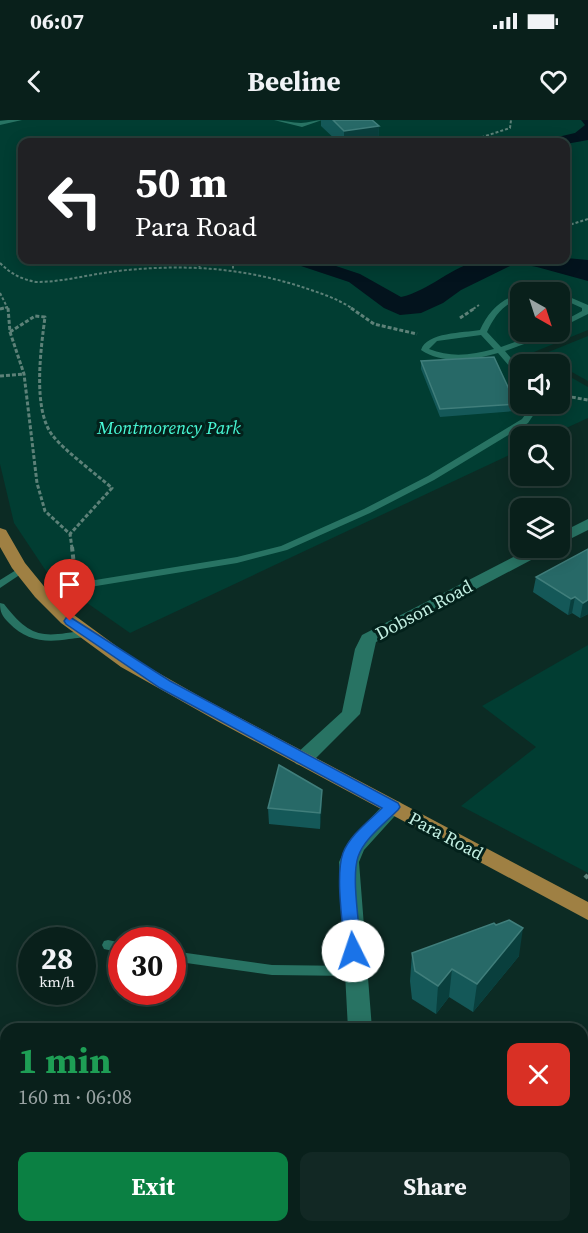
<!DOCTYPE html>
<html lang="en">
<head>
<meta charset="utf-8">
<style>
	body { margin:0; font-family:"Source Serif 4",serif; background:#122824; color:#f1f3f6; height:100vh; display:flex; flex-direction:column; font-size:22px; white-space:nowrap }
	* { box-sizing:border-box; margin:0 }
	p { font-size:20px; color:#99a3a3 }
	.icon { flex:none; width:33px; height:33px; fill:none; stroke:currentColor; stroke-width:2; stroke-linecap:round; stroke-linejoin:round }
	.map { position:relative; flex:1; overflow:hidden }
	.side { position:absolute; left:0px; top:903px; width:588px; height:210px; display:flex; flex-direction:column; background:#09201b; border-radius:18px 18px 0 0; box-shadow:0 3px 15px #0003,0 0 0 2px #293e3a }
	.side>* { flex:none }
	.top-card { position:absolute; left:18px; top:18px; width:552px; height:126px; border-radius:12px; box-shadow:0 3px 15px #0003,0 0 0 2px #293e3a; background:#202124; color:#fff; overflow:hidden }
	.needle { width:39px; rotate:141deg }
	.buttons { position:absolute; left:510px; top:162px; display:grid; gap:12px }
	.buttons a { display:grid; place-items:center; width:60px; height:60px; border-radius:12px; background:#09201b; box-shadow:0 3px 15px #0003,0 0 0 2px #293e3a; font-size:30px }
	.speed { position:absolute; left:18px; top:807px; display:flex; gap:12px; font-size:30px; font-weight:700; text-align:center }
	.speed>* { display:grid; place-content:center; width:78px; height:78px; border-radius:50%; background:#09201b; box-shadow:0 3px 15px #0003,0 0 0 2px #293e3a; line-height:1 }
	.speed small { font-size:15px; font-weight:400 }
	.speed .limit { border:9px solid #d22; background:#fff; color:#111 }
	.pin { position:absolute; display:grid; place-items:center; width:51px; height:51px; color:#fff; margin:-62px -26px; border-radius:50% 50% 50% 0; rotate:-45deg; box-shadow:0 0 6px #0007 }
	.pin .icon { rotate:45deg }
	.me { position:absolute; width:66px; margin:-33px; rotate:356deg; stroke-linejoin:round; filter:drop-shadow(0 0 4px #0008) }
	.turn { display:flex; align-items:center; gap:21px; height:126px; padding:0 18px; font-size:27px }
	.turn .icon { width:78px; height:78px; stroke-width:2.5 }
	.turn b { display:block; font-size:42px; line-height:51px }
	.round { display:grid; place-items:center; flex:none; width:63px; height:63px; border-radius:12px; background:#122824 }
	.summary { display:flex; align-items:center; justify-content:space-between; height:102px; padding:0 18px }
	h1 { font-size:36px; font-weight:700; line-height:45px; color:#1e9e55 }
	.primary-button { display:flex; gap:12px; margin-top:auto; padding:12px 18px }
	.primary-button a { flex:1; height:69px; border-radius:12px; background:#0b8043; color:#fff; font-size:24px; font-weight:700; line-height:69px; text-align:center }
	.primary-button a+a { background:#122824; color:#f1f3f6 }
	.status { display:flex; justify-content:space-between; align-items:center; height:42px; padding:0 30px; background:#09201b; direction:ltr }
	.status svg { height:16px; fill:currentColor }
	header { display:flex; justify-content:space-between; align-items:center; height:78px; padding:0 18px; background:#09201b; font-size:27px; font-weight:700 }
	.map>svg:first-child { display:block }
</style>
</head>
<body>
<div class="status"><b>06:07</b><svg viewBox="0 0 49 12"><path d="M0 12V9h3v3zM5 12V6h3v6zM10 12V3h3v9zM15 12V0h3v12zM26 1h20v11H26zM47 4h2v5h-2z"/></svg></div>
<header><svg class="icon" aria-label="back" viewBox="0 0 24 24"><path d="M15 5l-7 7 7 7"/></svg>Beeline<svg class="icon" aria-label="heart" viewBox="0 0 24 24"><path d="M12 20l-8-8c-3-5 5-10 8-4 3-6 11-1 8 4z"/></svg></header>
<div class="map">
<svg width="588" height="1113" viewBox="0 0 588 1113">
	<rect width="100%" height="100%" fill="#0c2b24"/>
	<g fill="#013d32" fill-rule="evenodd">
		<path d="M0,0H588V210L529,234L547,244H520V284H560V251L588,267V298L549,316H520V330L130,513L50,457L14,403L0,344ZM22,22H566V140H22ZM520,172H560V212H520Z"/>
		<polygon points="588,216 588,261 541,235"/>
		<polygon points="588,525 588,753 461,686 536,627 482,586"/>
	</g>
	<g fill="#03131d">
		<polygon points="581,0 588,0 588,20 566,24 566,22 536,22 575,13 585,5"/>
		<path d="M566,138L588,140V161L537,147L516,143L461,170L443,183L421,193L400,195L384,188L349,162L283,140H318L360,154L401,177C429,171 452,146 481,140C501,136 543,140 566,140Z"/>
	</g>
	<g fill="none" stroke-linecap="round" stroke-linejoin="round">
		<g stroke="#5d8178" stroke-width="2" stroke-dasharray="3 2" stroke-linecap="butt">
			<polyline points="467,22 510,8 511,0"/>
			<polyline points="566,106 588,99"/>
			<polyline points="186,140 196,142 200,147"/>
			<polyline points="225,140 233,145 233,150"/>
			<path d="M0,143C11,154 21,159 36,162C64,162 90,154 118,151C180,144 239,147 299,166C317,172 337,178 353,189"/>
			<polyline points="525,163 550,166"/>
			<polyline points="0,173 8,189"/>
			<polyline points="0,189 8,187"/>
			<polyline points="473,189 479,185"/>
		</g>
		<g stroke="#5d8178" stroke-width="3" stroke-dasharray="4 2" stroke-linecap="butt">
			<polyline points="8,188 10,212 24,254 37,363 45,391 70,414 72,428"/>
			<polyline points="351,188 374,204 417,214"/>
			<polyline points="0,189 4,188"/>
			<polyline points="460,198 475,188"/>
			<path d="M10,212L35,196L45,197C41,228 32,290 53,316C65,331 96,354 112,368L70,414"/>
			<polyline points="0,256 24,254"/>
			<polyline points="560,275 588,280"/>
		</g>
		<polyline stroke="#5d8178" stroke-width="4" stroke-dasharray="4.5 3" stroke-linecap="butt" points="72,427 75,454"/>
		<g stroke="#5d8178" stroke-width="4.5" stroke-dasharray="6 4" stroke-linecap="butt">
			<polyline points="585,758 588,755"/>
			<polyline points="0,1045 6,1047"/>
			<polyline points="286,1107 314,1113"/>
		</g>
		<g fill="#287363" fill-rule="evenodd">
			<polygon points="8,0 22,0 0,5 0,1"/>
			<path d="M274,0C283,0 292,3 301,3C308,3 315,0 322,0L302,7Z"/>
			<polygon points="560,173 588,185 588,194 560,208 560,203 582,191 582,188 560,178"/>
			<path d="M520,174V178C504,184 494,196 487,212L501,227L543,212H551V214L505,231L520,249V255H517L498,233C474,240 443,245 421,230C427,212 463,213 480,210C488,192 500,179 520,174ZM481,215L494,229C472,235 451,238 429,229L437,221Z"/>
			<polygon points="533,284 541,284 528,303 434,360 370,393 287,430 237,443 90,467 45,481 40,478 42,476 89,461 237,437 281,426 364,389 428,356 522,299"/>
			<polygon points="21,447 26,450 24,452 0,468 0,460"/>
			<path d="M0,483L4,484C32,520 43,517 86,510L91,513C85,518 77,518 69,519C46,523 26,521 9,503C2,496 0,492 0,483Z"/>
			<polygon points="108,820 122,823 122,833 104,829 102,825 104,821"/>
			<polygon points="172,831 272,845 354,846 359,847 360,851 359,855 354,856 272,855 172,841"/>
		</g>
		<g fill="#287363" fill-rule="evenodd">
			<polygon points="588,399 588,410 560,424 560,413"/>
			<polygon points="531,428 550,428 548,431 376,522 360,594 310,644 303,646 296,644 293,639 296,634 342,592 355,529 362,515"/>
			<polygon points="393,680 400,682 403,687 364,730 359,742 372,909 348,909 339,742 349,721 386,682"/>
			<rect x="0" y="992" width="6" height="22"/>
		</g>
		<polygon fill="#9f8043" fill-rule="evenodd" points="0,408 6,410 25,443 47,470 74,495 134,539 199,576 588,782 588,800 217,601 121,547 61,503 35,477 12,448 0,427"/>
		<defs>
			<polyline id="rail" points="0,1110 15,1113"/>
		</defs>
		<use href="#rail" stroke="#62877d" stroke-width="8"/>
		<use href="#rail" stroke="#03211b" stroke-width="6" stroke-dasharray="17" stroke-linecap="butt"/>
	</g>
	<g fill="#145858">
		<polygon points="321,0 372,0 379,6 378,22 338,22 321,6"/>
		<polygon points="421,241 516,284 515,291 440,297 421,249"/>
		<polygon points="588,429 588,494 580,498 572,493 568,495 533,472 536,457"/>
		<polygon points="322,670 320,709 269,704 268,688"/>
		<polygon points="496,805 519,836 473,892 449,877 436,894 412,879 410,861 412,833"/>
	</g>
	<g fill="#093f3d">
		<polygon points="379,6 378,22 344,22 344,11"/>
		<polygon points="575,477 572,493 568,495 571,479"/>
		<polygon points="588,480 588,494 580,498 583,483"/>
		<polygon points="322,670 322,686 320,709 320,693"/>
		<polygon points="523,808 519,836 473,892 477,864"/>
		<polygon points="452,849 449,877 436,894 438,866"/>
	</g>
	<g fill="#276967" stroke="#407e7b" stroke-width="1.5">
		<polygon points="333,0 372,0 379,6 344,11"/>
		<polygon points="494,237 516,284 440,289 421,241"/>
		<polygon points="588,429 588,480 583,483 575,477 571,479 536,457"/>
		<polygon points="279,645 322,670 320,693 268,688"/>
		<polygon points="509,800 523,808 477,864 452,849 438,866 415,851 412,833 494,803 496,805"/>
	</g>
	<path fill="#1a73e8" stroke="#114b97" stroke-width="1.5" d="M70,497L170,561L398,683L400,687L398,690C385,703 364,719 358,737C351,758 360,807 361,831L359,835L353,837L347,835L345,831C343,806 335,755 343,733C350,715 369,701 382,688L160,568L66,504L64,501L66,498Z"/>
	<g text-anchor="middle" stroke-width="6" stroke-linejoin="round" paint-order="stroke">
		<g font-size="18" font-style="italic" fill="#48f9d6" stroke="#03211b">
			<text x="169" y="314">Montmorency Park</text>
		</g>
		<g font-size="18" fill="#c4f0e3" stroke="#03211b">
			<text transform="translate(424 490) rotate(-28)" y="6">Dobson Road</text>
			<text transform="translate(446 716) rotate(28)" y="6">Para Road</text>
		</g>
	</g>
</svg>
<div class="buttons">
<a><svg class="needle" viewBox="-14 -14 28 28"><path d="M0-13l5 13h-10z" fill="#e53935"/><path d="M0 13l5-13h-10z" fill="#99a3a3"/></svg></a>
<a><svg class="icon" aria-label="sound" viewBox="0 0 24 24"><path d="M4 9h4l5-4v14l-5-4H4zM17 9q2 3 0 6"/></svg></a>
<a><svg class="icon" aria-label="search" viewBox="0 0 24 24"><circle cx="10" cy="10" r="6"/><path d="M15 15l6 6"/></svg></a>
<a><svg class="icon" aria-label="layers" viewBox="0 0 24 24"><path d="M12 4l9 5-9 5-9-5zM3 14l9 5 9-5"/></svg></a>
</div>
<div class="speed"><div>28<small>km/h</small></div><div class="limit">30</div></div>
<div class="pin" style="left:70px;top:501px;background:#d93025"><svg class="icon" aria-label="arrive" viewBox="0 0 24 24"><path d="M6 21V4h12l-3 4 3 4H6"/></svg></div>
<svg class="me" style="left:353px;top:831px" viewBox="-20 -20 40 40"><circle r="19" fill="#fff"/><path d="M0-13L10 11 0 6-10 11z" fill="#1a73e8"/></svg>
<div class="top-card">
<div class="turn"><svg class="icon" aria-label="left" viewBox="0 0 24 24"><path d="M17 20v-9H6M10 6l-5 5 5 5"/></svg><div><b>50 m</b>Para Road</div></div>
</div>
<section class="side">
<div class="summary"><div><h1>1 min</h1><p>160 m · 06:08</p></div><a class="round" style="background:#d93025;color:#fff"><svg class="icon" aria-label="close" viewBox="0 0 24 24"><path d="M6 6l12 12M18 6L6 18"/></svg></a></div>
<div class="primary-button"><a>Exit</a><a>Share</a></div>
</section>
</div>
</body>
</html>
